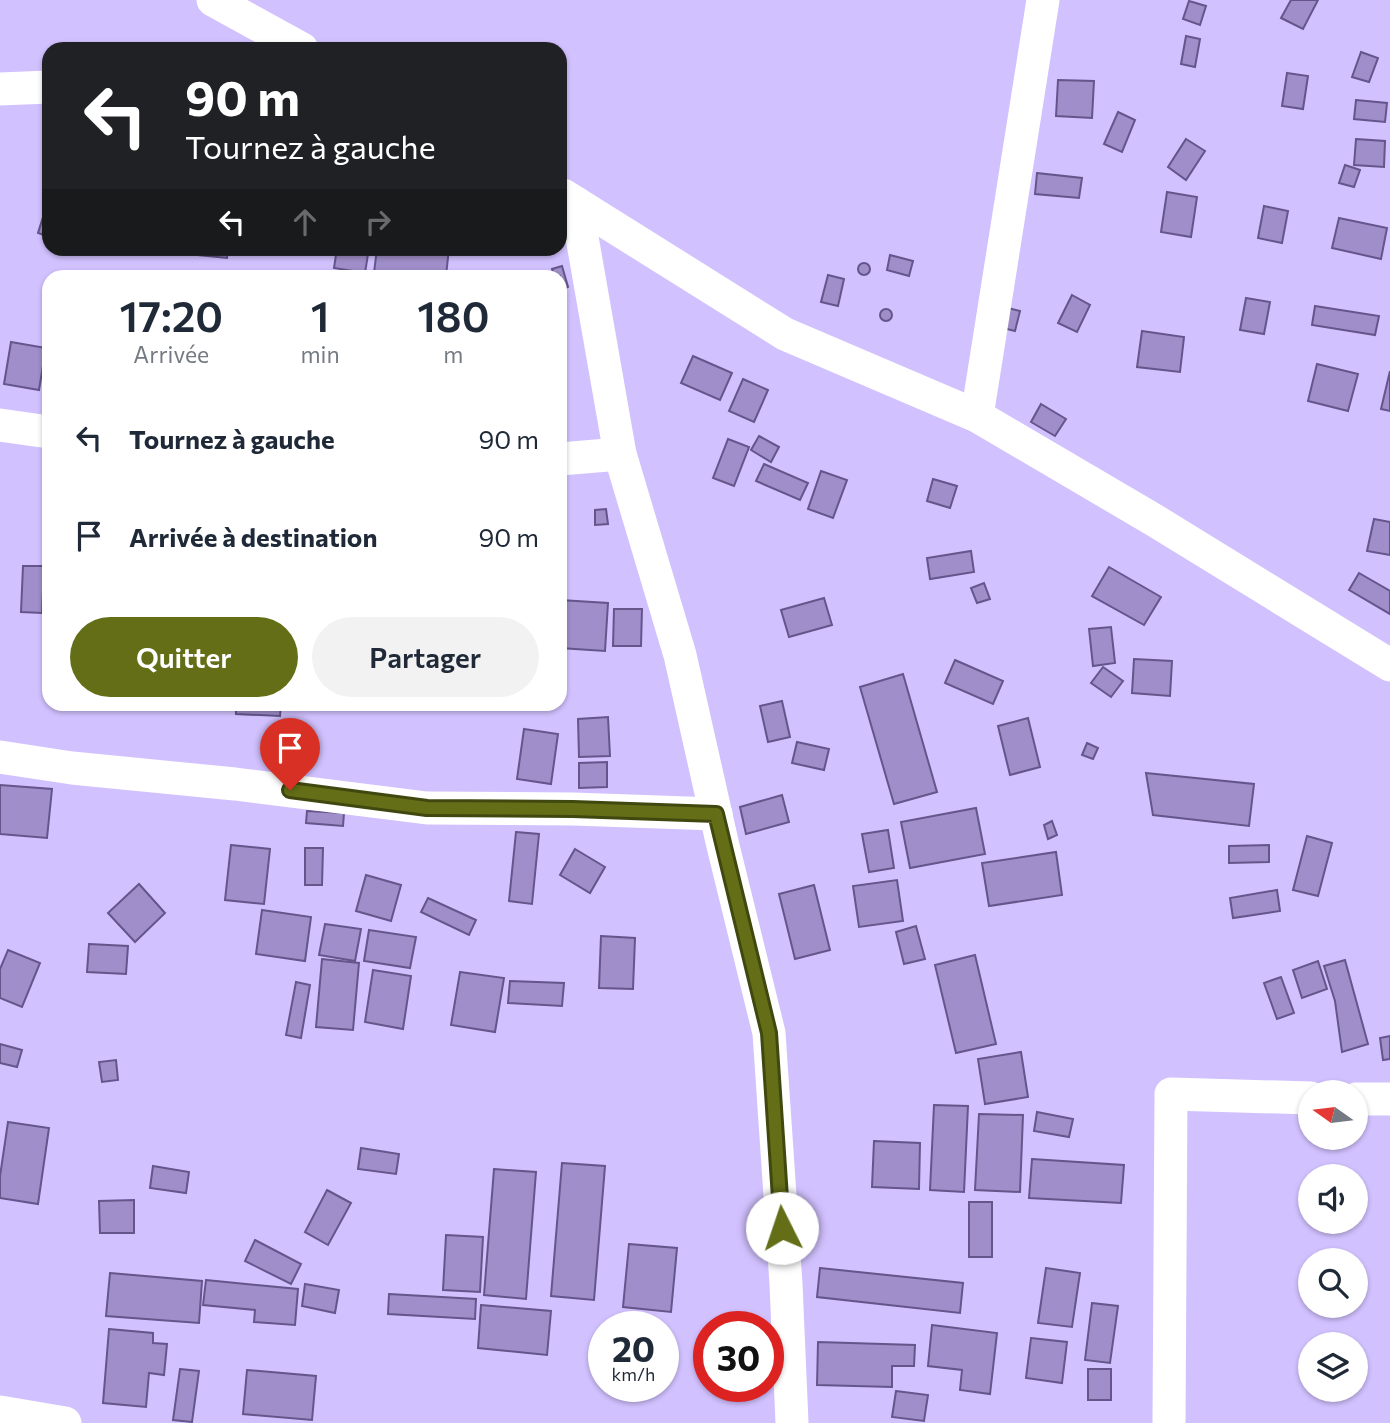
<!DOCTYPE html>
<html lang="fr">
<head>
<meta charset="utf-8">
<style>
	body { margin:0; font-family:Commissioner,sans-serif; background:#f2f2f3; color:#1f2937; height:100vh; display:flex; flex-direction:column; font-size:26px; white-space:nowrap }
	* { box-sizing:border-box; margin:0 }
	p { font-size:23px; color:#747a83 }
	.icon { flex:none; width:38px; height:38px; fill:none; stroke:currentColor; stroke-width:2; stroke-linecap:round; stroke-linejoin:round }
	.map { position:relative; flex:1; overflow:hidden }
	.sheet { position:absolute; left:42px; top:270px; width:525px; height:441px; display:flex; flex-direction:column; background:#fff; border-radius:21px; box-shadow:0 2px 5px #0004 }
	.sheet>* { flex:none }
	.banner { position:absolute; left:42px; top:42px; width:525px; height:214px; border-radius:21px; box-shadow:0 2px 5px #0004; background:#202124; color:#fff; overflow:hidden }
	.needle { width:46px; rotate:284deg }
	.fabs { position:absolute; left:1298px; top:1080px; display:grid; gap:14px }
	.fabs a { display:grid; place-items:center; width:70px; height:70px; border-radius:50%; background:#fff; box-shadow:0 2px 5px #0004; font-size:35px }
	.speed { position:absolute; left:588px; top:1311px; display:flex; gap:14px; font-size:35px; font-weight:700; text-align:center }
	.speed>* { display:grid; place-content:center; width:91px; height:91px; border-radius:50%; background:#fff; box-shadow:0 2px 5px #0004; line-height:1 }
	.speed small { font-size:18px; font-weight:400 }
	.speed .limit { border:10px solid #d22; background:#fff; color:#111 }
	.pin { position:absolute; display:grid; place-items:center; width:60px; height:60px; color:#fff; margin:-72px -30px; border-radius:50% 50% 50% 0; rotate:-45deg; box-shadow:0 0 7px #0007 }
	.pin .icon { rotate:45deg }
	.me { position:absolute; width:77px; margin:-38px; rotate:356deg; stroke-linejoin:round; filter:drop-shadow(0 0 5px #0008) }
	.turn { display:flex; align-items:center; gap:24px; height:147px; padding:0 28px; font-size:32px }
	.turn .icon { width:91px; height:91px; stroke-width:2.5 }
	.turn b { display:block; font-size:49px; line-height:60px }
	.lanes { display:flex; align-items:center; height:66px; padding:0 28px; background:#0003; justify-content:center; gap:35px; direction:ltr }
	.lanes .off { opacity:.35 }
	.eta { display:flex; justify-content:space-evenly; align-items:center; height:119px; text-align:center }
	.eta b { font-size:42px; font-weight:600; line-height:49px }
	.button { display:flex; gap:14px; margin-top:auto; padding:14px 28px }
	.button a { flex:1; height:80px; border-radius:42px; background:#636e17; color:#fff; font-size:28px; font-weight:600; line-height:80px; text-align:center }
	.button a+a { background:#f2f2f3; color:#1f2937 }
	ul { padding:0; list-style:none }
	li { display:flex; align-items:center; gap:21px; height:98px; padding:0 28px }
	li div { flex:1 }
	li b { display:block; font-size:26px }
	li em { font-style:normal }
	.map>svg:first-child { display:block }
</style>
</head>
<body>
<div class="map">
<svg width="1390" height="1423" viewBox="0 0 1390 1423">
	<rect width="100%" height="100%" fill="#d2c1ff"/>
	<g fill="#9f8ec9" stroke="#65558b" stroke-width="2">
		<polygon points="1291,0 1318,0 1303,29 1281,18"/>
		<polygon points="1189,1 1206,6 1200,25 1183,19"/>
		<polygon points="1186,36 1200,39 1195,67 1181,64"/>
		<polygon points="1361,52 1378,58 1369,82 1352,77"/>
		<polygon points="1287,73 1308,76 1303,109 1282,106"/>
		<polygon points="1058,80 1094,81 1092,118 1056,116"/>
		<polygon points="1356,100 1387,103 1385,122 1354,119"/>
		<polygon points="1118,112 1135,120 1122,152 1104,144"/>
		<polygon points="1186,139 1205,151 1186,180 1168,167"/>
		<polygon points="1356,139 1385,141 1384,167 1354,165"/>
		<polygon points="1345,165 1360,170 1354,187 1339,183"/>
		<polygon points="1037,173 1082,178 1079,198 1035,194"/>
		<polygon points="1167,192 1197,197 1191,237 1161,232"/>
		<polygon points="49,198 49,237 38,233"/>
		<polygon points="1264,206 1288,211 1282,243 1258,238"/>
		<polygon points="1339,218 1387,228 1381,259 1332,248"/>
		<polygon points="188,248 228,248 227,258 188,254"/>
		<polygon points="337,248 369,248 365,273 334,268"/>
		<polygon points="377,248 449,248 446,276 405,276 374,273"/>
		<polygon points="890,255 913,261 909,276 887,270"/>
		<circle cx="864" cy="269" r="6"/>
		<polygon points="562,266 568,287 560,290 560,276 554,276 552,269"/>
		<polygon points="828,275 844,279 838,306 821,302"/>
		<polygon points="1072,295 1090,305 1077,332 1058,323"/>
		<polygon points="1246,298 1270,302 1264,334 1240,330"/>
		<polygon points="1315,306 1379,316 1375,335 1312,325"/>
		<polygon points="1008,308 1020,311 1015,331 1003,328"/>
		<circle cx="886" cy="315" r="6"/>
		<polygon points="1142,331 1184,337 1180,372 1137,367"/>
		<polygon points="11,342 46,348 39,390 4,384"/>
		<polygon points="693,356 732,373 720,400 681,383"/>
		<polygon points="1317,364 1358,374 1348,411 1308,401"/>
		<polygon points="1390,371 1390,411 1381,409"/>
		<polygon points="743,379 768,390 754,422 729,411"/>
		<polygon points="1041,404 1066,419 1055,436 1031,422"/>
		<polygon points="759,436 779,447 771,462 751,450"/>
		<polygon points="728,439 749,447 734,486 713,478"/>
		<polygon points="764,464 808,483 800,500 756,481"/>
		<polygon points="821,471 847,480 833,518 808,509"/>
		<polygon points="933,479 957,486 950,508 927,501"/>
		<polygon points="606,509 608,524 595,525 595,510"/>
		<polygon points="1374,519 1390,522 1390,555 1367,551"/>
		<polygon points="971,551 974,572 930,579 927,558"/>
		<polygon points="23,566 44,566 42,613 21,612"/>
		<polygon points="1109,567 1161,597 1144,625 1092,596"/>
		<polygon points="1359,573 1390,591 1390,614 1349,590"/>
		<polygon points="984,583 990,599 977,603 971,588"/>
		<polygon points="824,598 832,625 789,637 781,610"/>
		<polygon points="560,600 608,603 605,651 560,648"/>
		<polygon points="614,609 642,609 641,646 613,646"/>
		<polygon points="1111,627 1115,663 1093,666 1089,629"/>
		<polygon points="1134,659 1172,661 1170,696 1132,693"/>
		<polygon points="955,660 1003,681 993,704 945,683"/>
		<polygon points="1103,667 1123,681 1111,697 1091,683"/>
		<polygon points="903,674 937,792 894,804 860,687"/>
		<polygon points="782,701 790,737 768,742 760,706"/>
		<polygon points="236,704 281,704 280,716 236,714"/>
		<polygon points="608,717 610,756 579,757 578,719"/>
		<polygon points="1028,718 1040,767 1010,775 998,726"/>
		<polygon points="524,729 558,734 551,784 517,779"/>
		<polygon points="797,742 829,749 824,770 792,763"/>
		<polygon points="1087,743 1098,748 1093,759 1082,755"/>
		<polygon points="607,762 607,787 579,788 579,763"/>
		<polygon points="1146,773 1254,784 1249,826 1153,815"/>
		<polygon points="0,785 52,789 47,838 0,834"/>
		<polygon points="782,795 789,822 746,834 740,807"/>
		<polygon points="976,808 985,854 910,868 901,822"/>
		<polygon points="307,811 344,813 343,826 306,823"/>
		<polygon points="1052,821 1057,835 1048,839 1044,825"/>
		<polygon points="888,830 894,868 869,872 862,834"/>
		<polygon points="516,832 539,834 532,904 509,901"/>
		<polygon points="1307,836 1332,843 1318,896 1293,890"/>
		<polygon points="231,845 270,849 264,904 225,900"/>
		<polygon points="1269,845 1269,862 1229,863 1229,846"/>
		<polygon points="305,848 323,848 322,885 305,885"/>
		<polygon points="575,849 605,867 590,893 560,875"/>
		<polygon points="1056,852 1062,895 989,906 982,863"/>
		<polygon points="366,875 401,885 391,921 356,911"/>
		<polygon points="897,880 903,921 859,927 853,886"/>
		<polygon points="139,884 165,913 135,942 108,913"/>
		<polygon points="814,885 830,950 795,959 779,894"/>
		<polygon points="1277,890 1280,911 1233,918 1230,898"/>
		<polygon points="428,898 476,920 469,935 421,912"/>
		<polygon points="262,910 311,917 305,961 256,954"/>
		<polygon points="325,924 361,929 355,961 319,955"/>
		<polygon points="916,926 925,959 904,964 896,932"/>
		<polygon points="369,930 416,937 410,968 364,961"/>
		<polygon points="601,936 635,938 633,989 599,988"/>
		<polygon points="89,944 128,946 126,974 87,972"/>
		<polygon points="8,950 40,963 22,1007 0,998 0,969"/>
		<polygon points="975,955 996,1044 956,1053 935,965"/>
		<polygon points="322,959 359,963 353,1030 316,1027"/>
		<polygon points="1345,960 1368,1044 1342,1052 1335,1001 1324,966"/>
		<polygon points="1318,961 1327,989 1302,998 1293,970"/>
		<polygon points="373,970 411,976 403,1029 365,1022"/>
		<polygon points="460,972 504,978 495,1032 451,1025"/>
		<polygon points="1281,977 1294,1013 1277,1019 1264,983"/>
		<polygon points="510,981 564,983 562,1006 508,1003"/>
		<polygon points="296,982 310,985 301,1038 286,1035"/>
		<polygon points="1390,1036 1390,1059 1383,1060 1380,1038"/>
		<polygon points="0,1044 22,1050 17,1067 0,1063"/>
		<polygon points="1021,1052 1028,1097 985,1104 978,1059"/>
		<polygon points="116,1060 118,1080 102,1082 99,1062"/>
		<polygon points="934,1105 968,1106 964,1192 930,1190"/>
		<polygon points="1037,1112 1073,1119 1069,1137 1034,1131"/>
		<polygon points="979,1114 1023,1115 1020,1192 975,1190"/>
		<polygon points="8,1122 49,1128 38,1204 0,1198 0,1176"/>
		<polygon points="874,1141 920,1143 919,1189 872,1187"/>
		<polygon points="361,1148 399,1154 396,1174 358,1169"/>
		<polygon points="1032,1159 1124,1165 1121,1203 1029,1198"/>
		<polygon points="562,1163 605,1166 594,1300 551,1296"/>
		<polygon points="153,1166 189,1172 186,1193 150,1188"/>
		<polygon points="494,1169 536,1172 526,1299 484,1295"/>
		<polygon points="327,1190 351,1203 328,1245 305,1232"/>
		<polygon points="134,1200 134,1233 100,1233 99,1201"/>
		<rect x="969" y="1202" width="23" height="55"/>
		<polygon points="446,1235 483,1237 480,1292 443,1290"/>
		<polygon points="255,1240 301,1264 291,1284 245,1261"/>
		<polygon points="629,1244 677,1248 671,1312 623,1307"/>
		<polygon points="820,1268 963,1283 960,1313 817,1297"/>
		<polygon points="1046,1268 1080,1273 1072,1327 1038,1323"/>
		<polygon points="110,1273 202,1281 199,1323 106,1316"/>
		<polygon points="206,1280 298,1289 295,1325 254,1322 255,1310 203,1305"/>
		<polygon points="305,1284 339,1290 335,1313 302,1306"/>
		<polygon points="389,1294 476,1299 475,1319 388,1314"/>
		<polygon points="1092,1303 1118,1306 1110,1363 1085,1360"/>
		<polygon points="481,1305 551,1311 547,1355 478,1348"/>
		<polygon points="932,1325 997,1333 990,1394 960,1390 962,1370 928,1366"/>
		<polygon points="109,1329 153,1333 153,1343 167,1344 164,1375 149,1373 146,1407 103,1403"/>
		<polygon points="1031,1338 1067,1342 1062,1383 1026,1378"/>
		<polygon points="818,1342 915,1345 914,1366 892,1366 892,1387 817,1385"/>
		<polygon points="180,1369 199,1371 192,1422 173,1420"/>
		<rect x="1088" y="1369" width="23" height="31"/>
		<polygon points="247,1370 316,1376 312,1420 243,1414"/>
		<polygon points="896,1391 928,1395 924,1421 892,1417"/>
	</g>
	<g fill="none" stroke-linecap="round" stroke-linejoin="round">
		<g stroke="#fff" stroke-width="33">
			<polyline points="213,0 302,49"/>
			<polyline points="0,89 49,87"/>
			<polyline points="563,195 785,334 977,416 1154,520 1390,665"/>
			<polyline points="576,203 620,454 680,655 723,846 769,1033 786,1284 792,1423"/>
			<polyline points="977,416 1043,0"/>
			<polyline points="0,425 49,432"/>
			<polyline points="560,459 620,454"/>
			<polyline points="0,757 72,768 235,784 427,808 573,809 716,814"/>
			<polyline points="1356,1099 1390,1099"/>
			<polyline points="0,1412 65,1423"/>
			<polyline points="1169,1423 1171,1094 1311,1098"/>
		</g>
	</g>
	<g fill="none" stroke-linecap="round" stroke-linejoin="round">
		<defs>
			<polyline id="route" points="290,790 427,808 573,809 716,814 769,1033 782,1228"/>
		</defs>
		<use href="#route" stroke="#40480f" stroke-width="18"/>
		<use href="#route" stroke="#636e17" stroke-width="12"/>
	</g>
</svg>
<div class="fabs">
<a><svg class="needle" viewBox="-14 -14 28 28"><path d="M0-13l5 13h-10z" fill="#e53935"/><path d="M0 13l5-13h-10z" fill="#747a83"/></svg></a>
<a><svg class="icon" aria-label="sound" viewBox="0 0 24 24"><path d="M4 9h4l5-4v14l-5-4H4zM17 9q2 3 0 6"/></svg></a>
<a><svg class="icon" aria-label="search" viewBox="0 0 24 24"><circle cx="10" cy="10" r="6"/><path d="M15 15l6 6"/></svg></a>
<a><svg class="icon" aria-label="layers" viewBox="0 0 24 24"><path d="M12 4l9 5-9 5-9-5zM3 14l9 5 9-5"/></svg></a>
</div>
<div class="speed"><div>20<small>km/h</small></div><div class="limit">30</div></div>
<div class="pin" style="left:290px;top:790px;background:#d93025"><svg class="icon" aria-label="arrive" viewBox="0 0 24 24"><path d="M6 21V4h12l-3 4 3 4H6"/></svg></div>
<svg class="me" style="left:782px;top:1228px" viewBox="-20 -20 40 40"><circle r="19" fill="#fff"/><path d="M0-13L10 11 0 6-10 11z" fill="#636e17"/></svg>
<div class="banner">
<div class="turn"><svg class="icon" aria-label="left" viewBox="0 0 24 24"><path d="M17 20v-9H6M10 6l-5 5 5 5"/></svg><div><b>90 m</b>Tournez à gauche</div></div>
<div class="lanes"><svg class="icon" aria-label="left" viewBox="0 0 24 24"><path d="M17 20v-9H6M10 6l-5 5 5 5"/></svg><svg class="icon off" aria-label="ahead" viewBox="0 0 24 24"><path d="M12 20V5M6 11l6-6 6 6"/></svg><svg class="icon off" aria-label="right" viewBox="0 0 24 24"><path d="M7 20v-9h11M14 6l5 5-5 5"/></svg></div>
</div>
<section class="sheet">
<div class="eta">
<div><b>17:20</b><p>Arrivée</p></div>
<div><b>1</b><p>min</p></div>
<div><b>180</b><p>m</p></div>
</div>
<ul>
<li><svg class="icon" aria-label="left" viewBox="0 0 24 24"><path d="M17 20v-9H6M10 6l-5 5 5 5"/></svg><div><b>Tournez à gauche</b></div><em>90 m</em></li>
<li><svg class="icon" aria-label="arrive" viewBox="0 0 24 24"><path d="M6 21V4h12l-3 4 3 4H6"/></svg><div><b>Arrivée à destination</b></div><em>90 m</em></li>
</ul>
<div class="button"><a>Quitter</a><a>Partager</a></div>
</section>
</div>
</body>
</html>
